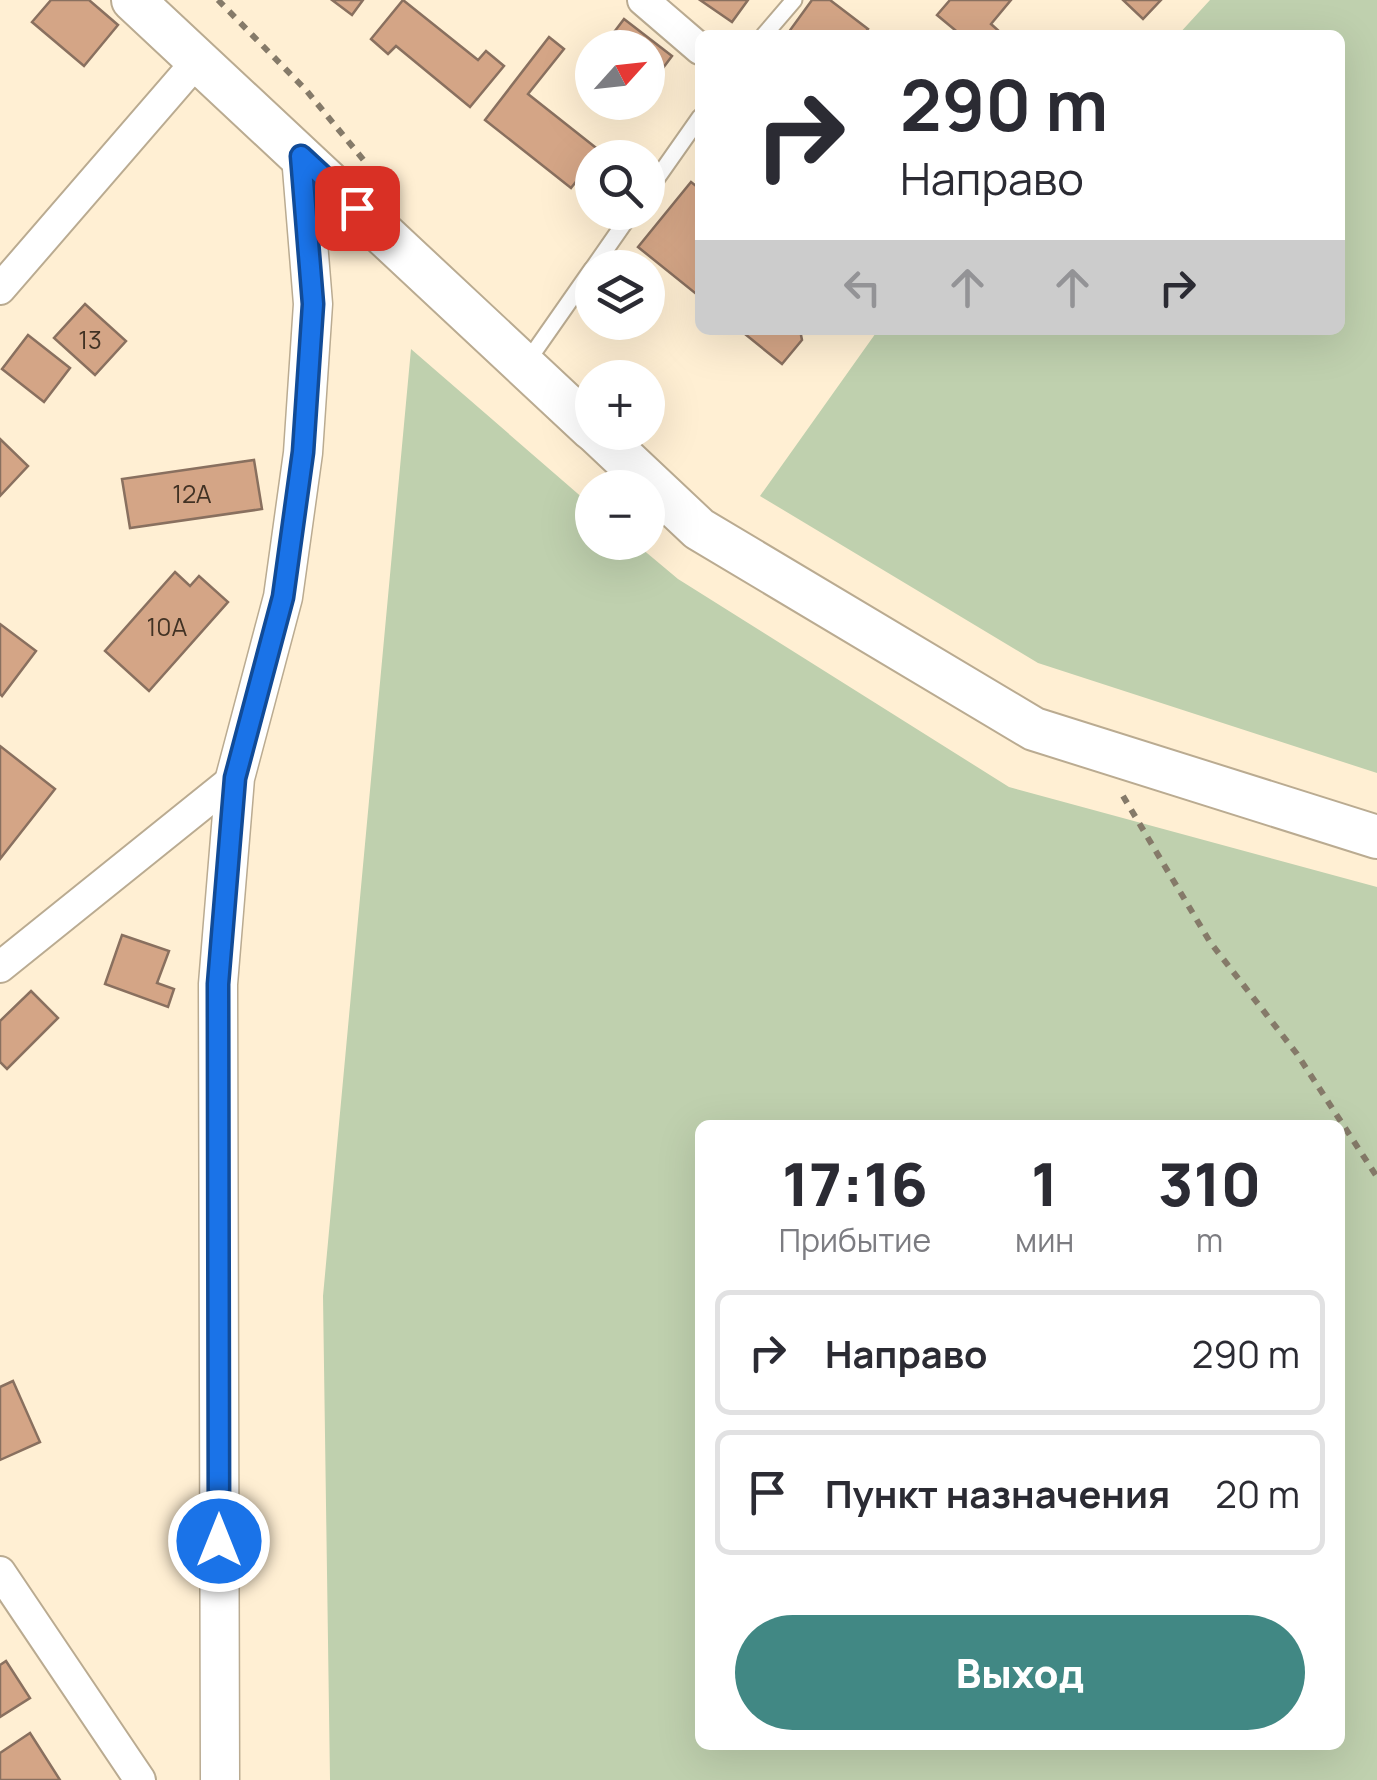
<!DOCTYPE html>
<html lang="ru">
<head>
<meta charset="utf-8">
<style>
	body { margin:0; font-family:Manrope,sans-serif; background:#f7f7f7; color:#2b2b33; height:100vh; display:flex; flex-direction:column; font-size:38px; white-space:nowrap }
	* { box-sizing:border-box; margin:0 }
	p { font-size:32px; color:#7c7c81 }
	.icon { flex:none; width:55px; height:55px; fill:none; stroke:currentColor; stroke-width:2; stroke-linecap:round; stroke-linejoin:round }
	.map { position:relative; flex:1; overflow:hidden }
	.side { position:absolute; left:695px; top:1120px; width:650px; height:630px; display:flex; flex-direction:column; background:#fff; border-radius:15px; box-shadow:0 10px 40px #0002 }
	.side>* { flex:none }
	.banner { position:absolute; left:695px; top:30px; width:650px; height:305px; border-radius:15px; box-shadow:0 10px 40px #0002; background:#fff; color:#2b2b33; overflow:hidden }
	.needle { width:65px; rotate:63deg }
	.fabs { position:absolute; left:575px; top:30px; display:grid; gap:20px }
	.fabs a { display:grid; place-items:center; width:90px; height:90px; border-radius:50%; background:#fff; box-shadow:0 10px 40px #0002; font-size:50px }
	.pin { position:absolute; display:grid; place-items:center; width:85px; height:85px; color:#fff; margin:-42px; border-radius:20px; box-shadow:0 5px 15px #0006 }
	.me { position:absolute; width:110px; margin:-55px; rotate:0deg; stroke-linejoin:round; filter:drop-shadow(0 0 8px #0008) }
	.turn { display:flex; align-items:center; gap:35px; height:210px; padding:0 40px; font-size:45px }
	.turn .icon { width:130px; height:130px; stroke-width:2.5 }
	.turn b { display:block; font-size:70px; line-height:85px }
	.lanes { display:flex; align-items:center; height:95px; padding:0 40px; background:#0003; justify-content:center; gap:50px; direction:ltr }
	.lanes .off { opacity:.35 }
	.eta { display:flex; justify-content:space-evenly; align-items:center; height:170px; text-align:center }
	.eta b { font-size:60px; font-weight:800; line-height:70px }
	.button { display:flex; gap:20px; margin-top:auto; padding:20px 40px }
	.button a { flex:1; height:115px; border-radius:60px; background:#418884; color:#fff; font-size:40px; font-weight:800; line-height:115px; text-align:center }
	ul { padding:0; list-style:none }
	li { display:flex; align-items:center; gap:30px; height:125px; margin:0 20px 15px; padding:0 20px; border:5px solid #e1e1e2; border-radius:15px }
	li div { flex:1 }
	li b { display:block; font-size:38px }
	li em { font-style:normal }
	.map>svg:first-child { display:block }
</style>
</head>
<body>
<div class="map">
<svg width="1377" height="1780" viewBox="0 0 1377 1780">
	<rect width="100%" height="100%" fill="#ffefd3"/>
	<g fill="#bfd0ae" fill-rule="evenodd">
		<polygon points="1210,0 1377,0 1377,773 1038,663 760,496 878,330 1340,330 1340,35 1178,35"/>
		<path d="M411,349L592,506V542L635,543L678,579L1009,787L1377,887V1780H330L323,1296ZM700,1125H1340V1745H700Z"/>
	</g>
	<g fill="#d4a586" stroke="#89705f" stroke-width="2.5">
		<polygon points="51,0 89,0 118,25 84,66 32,22"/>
		<polygon points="332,0 363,0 352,15"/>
		<polygon points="403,0 478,60 486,51 504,66 470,107 396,46 388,54 371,39"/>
		<polygon points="700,0 748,0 732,22"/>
		<polygon points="812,0 830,0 868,29 863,35 790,35 788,33"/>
		<polygon points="950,0 1011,0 991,24 1000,32 997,35 961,35 937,15"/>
		<polygon points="1123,0 1161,0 1143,19"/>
		<polygon points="624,19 672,56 648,88 648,48 602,48"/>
		<polygon points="549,37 564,49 528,94 600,151 571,188 485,120"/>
		<polygon points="691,182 700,189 700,297 638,247"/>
		<polygon points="85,304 126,341 95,375 54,338"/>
		<polygon points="740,330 800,330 802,340 782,364"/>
		<polygon points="28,335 70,368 44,402 2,369"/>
		<polygon points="0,439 28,466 0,496"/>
		<polygon points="254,460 262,509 130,528 122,479"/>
		<polygon points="175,572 190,586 199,576 228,602 149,691 105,651"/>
		<polygon points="0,624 36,651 2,696 0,694"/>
		<polygon points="0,746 55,789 0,859"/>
		<polygon points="122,935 169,951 157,983 174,989 168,1007 105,984"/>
		<polygon points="31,991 58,1018 7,1069 0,1062 0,1021"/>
		<polygon points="13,1381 40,1442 0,1460 0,1387"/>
		<polygon points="6,1661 30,1698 0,1717 0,1665"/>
		<polygon points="30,1733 60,1780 0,1780 0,1753"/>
	</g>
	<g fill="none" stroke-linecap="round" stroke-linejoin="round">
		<defs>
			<g id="service">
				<polyline points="764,35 794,0"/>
				<polyline points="648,191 700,117"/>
				<polyline points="593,268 632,212"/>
				<polyline points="527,362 592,269"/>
			</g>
			<g id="minor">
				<polyline points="643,0 700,49"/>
				<polyline points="0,289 198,60"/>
				<polyline points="0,967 235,778"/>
				<polyline points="0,1572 140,1780"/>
			</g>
			<polyline id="tertiary" points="220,1780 218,984 235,778 283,597 303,453 313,304 301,156"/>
			<g id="secondary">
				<polyline points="133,0 592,429"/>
				<polyline points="596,432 699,529 1034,729 1377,837"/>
			</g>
		</defs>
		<use href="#service" stroke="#baab91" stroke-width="19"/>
		<use href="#minor" stroke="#baab91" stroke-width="34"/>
		<use href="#tertiary" stroke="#baab91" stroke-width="41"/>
		<use href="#secondary" stroke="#baab91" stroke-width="46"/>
		<g stroke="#857a69" stroke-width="6" stroke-dasharray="8 8" stroke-linecap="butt">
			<polyline points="218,0 306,90 366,163"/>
			<polyline points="1123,796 1210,942 1297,1054 1377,1177"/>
		</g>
		<use href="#service" stroke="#fff" stroke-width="15"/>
		<use href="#minor" stroke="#fff" stroke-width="30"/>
		<use href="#tertiary" stroke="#fff" stroke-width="38"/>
		<use href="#secondary" stroke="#fff" stroke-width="42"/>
	</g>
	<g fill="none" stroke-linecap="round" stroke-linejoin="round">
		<defs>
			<polyline id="route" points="219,1541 218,984 235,778 283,597 303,452 313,304 301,156 357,208"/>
		</defs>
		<use href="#route" stroke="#114b97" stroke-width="25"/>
		<use href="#route" stroke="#1a73e8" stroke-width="18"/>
	</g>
	<g text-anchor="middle" stroke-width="10" stroke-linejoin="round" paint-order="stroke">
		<g font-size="25" fill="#413224">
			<text x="90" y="349">13</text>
			<text x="192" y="503">12А</text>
			<text x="167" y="636">10А</text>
		</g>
	</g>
</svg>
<div class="fabs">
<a><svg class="needle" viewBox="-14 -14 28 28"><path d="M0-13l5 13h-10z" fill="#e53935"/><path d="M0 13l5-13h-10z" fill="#7c7c81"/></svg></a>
<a><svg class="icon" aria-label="search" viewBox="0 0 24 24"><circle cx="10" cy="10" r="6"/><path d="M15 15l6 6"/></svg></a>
<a><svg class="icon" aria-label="layers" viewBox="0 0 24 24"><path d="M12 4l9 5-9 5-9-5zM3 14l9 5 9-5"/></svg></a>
<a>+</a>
<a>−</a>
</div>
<div class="pin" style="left:357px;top:208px;background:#d93025"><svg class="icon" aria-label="arrive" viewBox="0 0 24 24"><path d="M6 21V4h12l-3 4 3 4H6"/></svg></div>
<svg class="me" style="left:219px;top:1541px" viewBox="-20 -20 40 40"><circle r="17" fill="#1a73e8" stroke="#fff" stroke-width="3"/><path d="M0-11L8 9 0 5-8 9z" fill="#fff"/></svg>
<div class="banner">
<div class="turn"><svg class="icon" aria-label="right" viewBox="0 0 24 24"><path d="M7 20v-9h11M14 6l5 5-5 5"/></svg><div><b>290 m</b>Направо</div></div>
<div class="lanes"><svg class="icon off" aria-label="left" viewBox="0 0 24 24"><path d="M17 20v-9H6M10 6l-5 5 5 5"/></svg><svg class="icon off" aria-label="ahead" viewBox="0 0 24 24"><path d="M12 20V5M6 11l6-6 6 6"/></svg><svg class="icon off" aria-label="ahead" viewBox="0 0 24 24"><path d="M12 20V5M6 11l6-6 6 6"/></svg><svg class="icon" aria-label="right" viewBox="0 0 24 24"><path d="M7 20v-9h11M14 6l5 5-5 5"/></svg></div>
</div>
<section class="side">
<div class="eta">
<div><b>17:16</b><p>Прибытие</p></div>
<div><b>1</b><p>мин</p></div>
<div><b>310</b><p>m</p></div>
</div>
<ul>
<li><svg class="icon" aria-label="right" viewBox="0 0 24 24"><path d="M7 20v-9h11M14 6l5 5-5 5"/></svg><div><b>Направо</b></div><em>290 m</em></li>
<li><svg class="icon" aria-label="arrive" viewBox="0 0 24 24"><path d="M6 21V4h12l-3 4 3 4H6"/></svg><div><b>Пункт назначения</b></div><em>20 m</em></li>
</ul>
<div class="button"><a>Выход</a></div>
</section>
</div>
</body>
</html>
